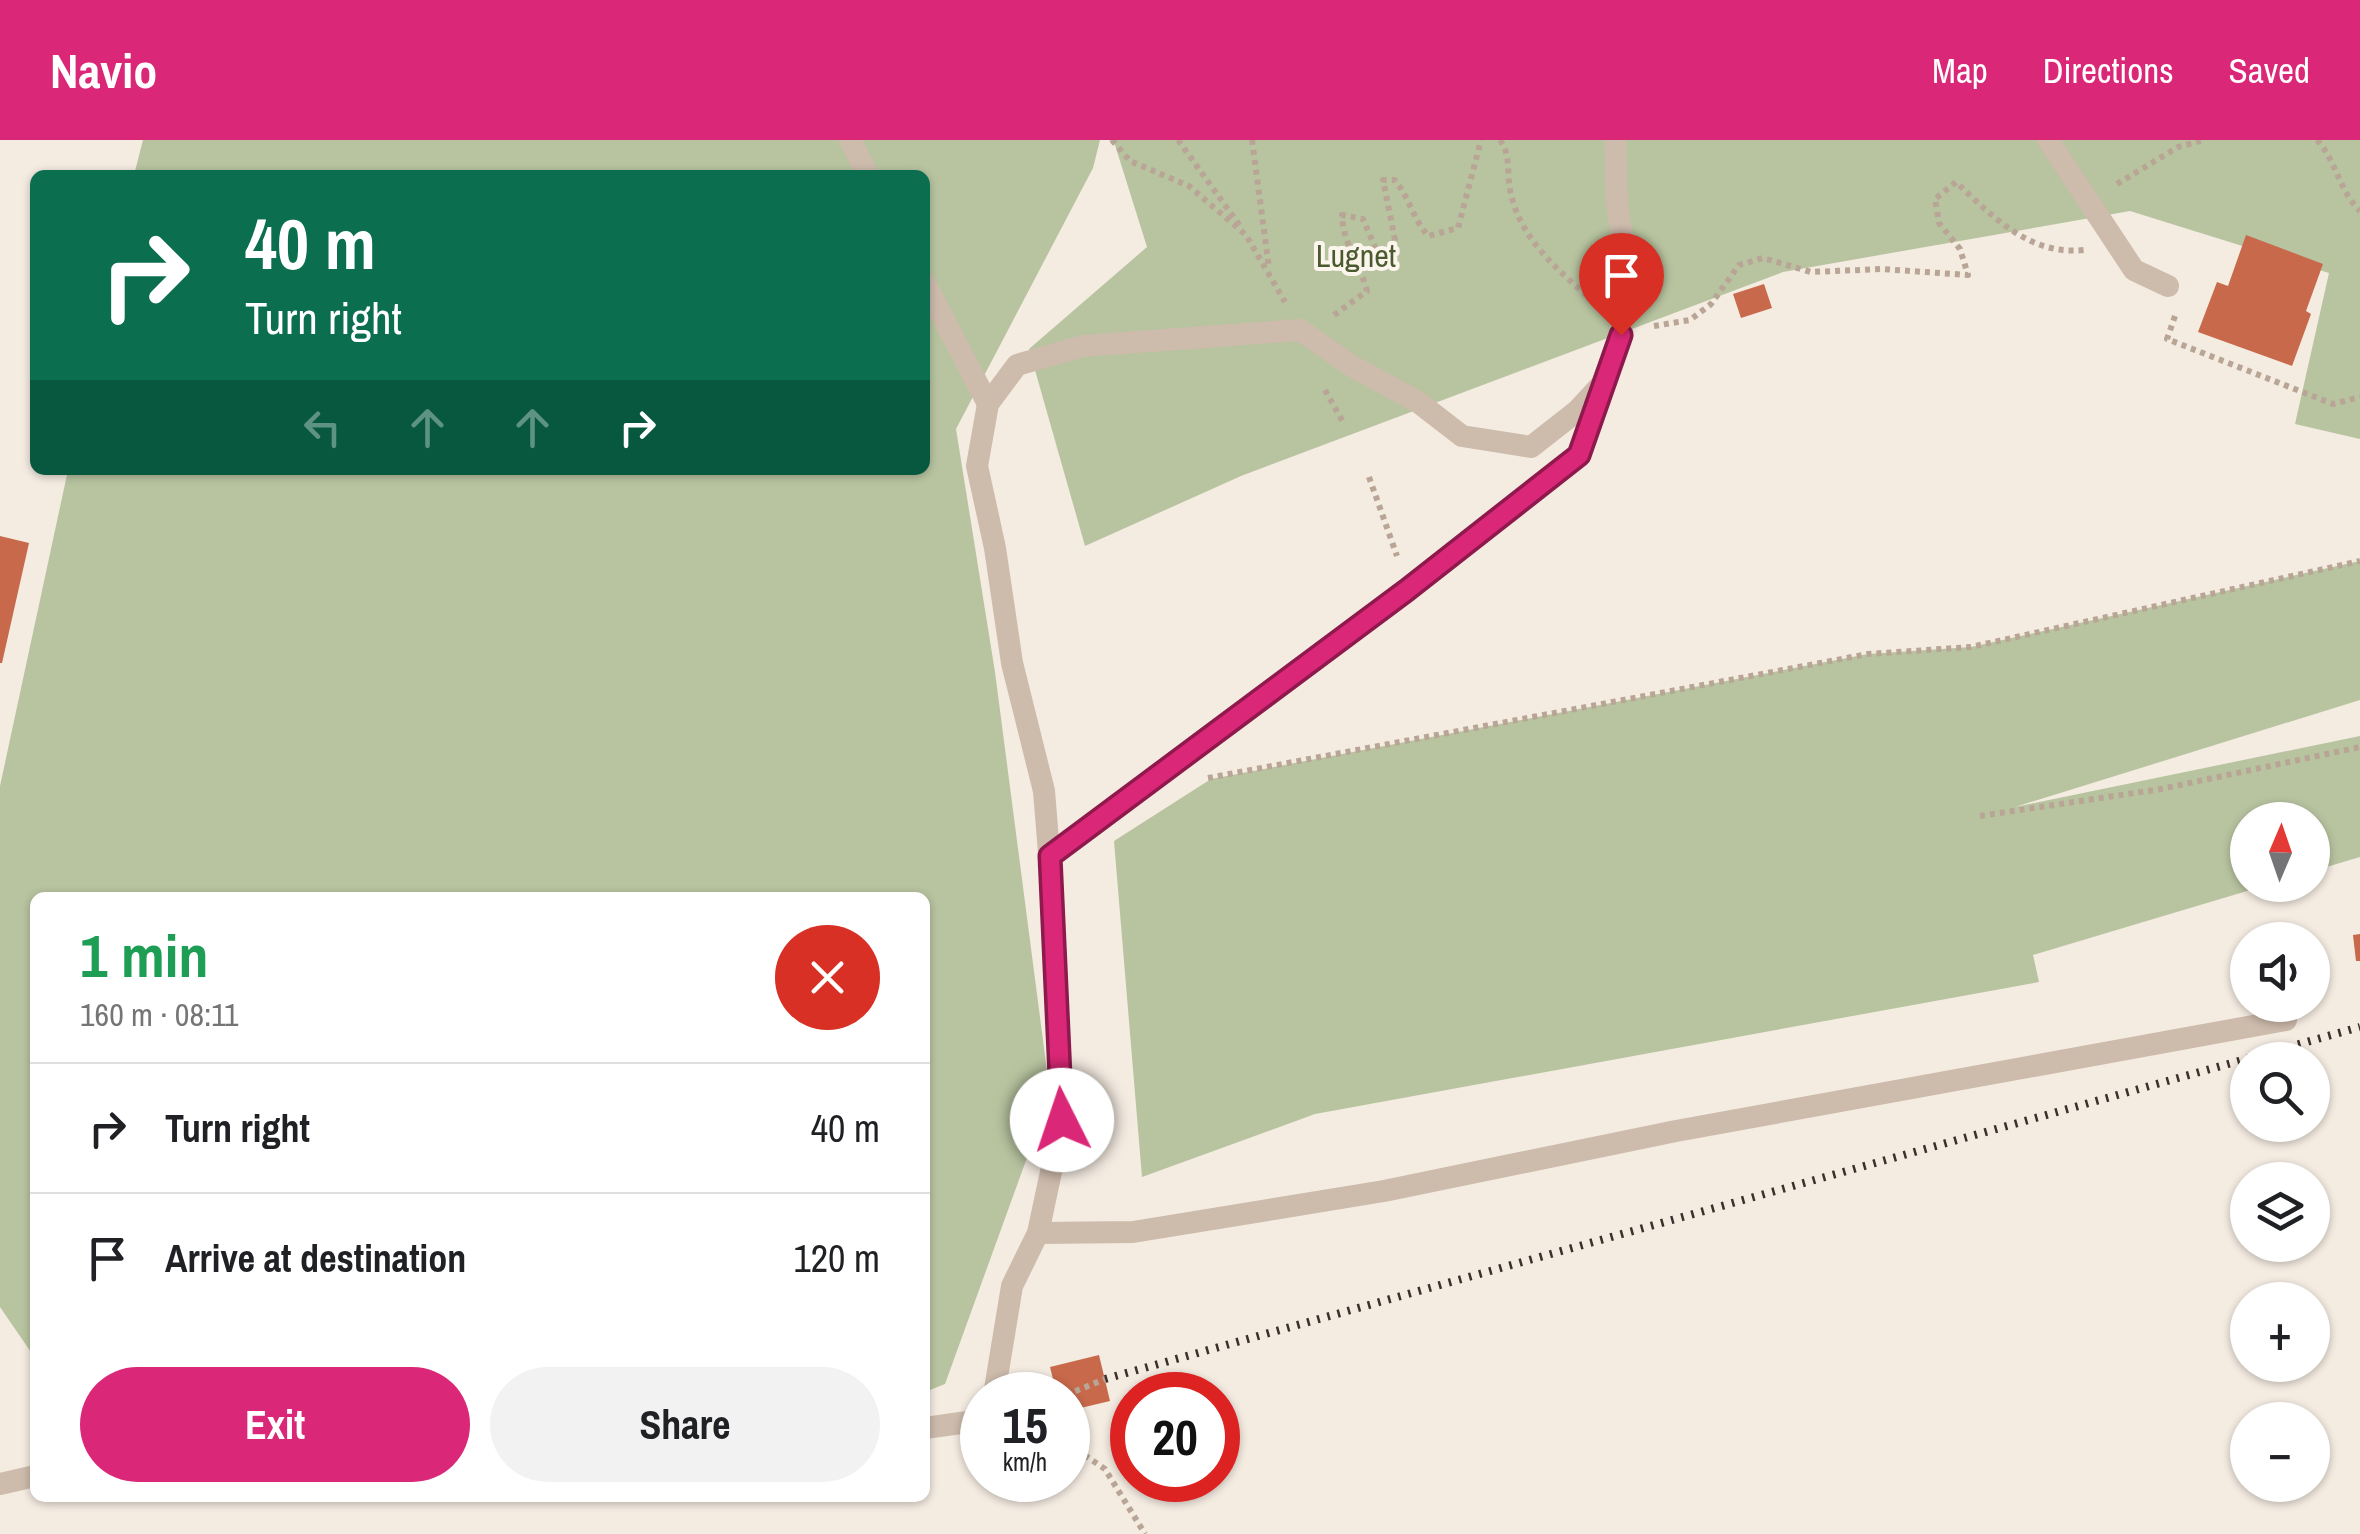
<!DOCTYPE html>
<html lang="en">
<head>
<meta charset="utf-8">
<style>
	body { margin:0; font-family:"Archivo Narrow",sans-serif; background:#f2f2f2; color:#202124; height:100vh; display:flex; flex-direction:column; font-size:38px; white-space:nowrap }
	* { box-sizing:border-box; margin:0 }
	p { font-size:32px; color:#757577 }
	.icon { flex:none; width:55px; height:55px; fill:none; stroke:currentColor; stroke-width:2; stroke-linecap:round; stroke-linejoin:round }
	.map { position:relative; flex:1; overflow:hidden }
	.drawer { position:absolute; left:30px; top:752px; width:900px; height:610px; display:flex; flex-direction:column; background:#fff; border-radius:15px; box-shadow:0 2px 8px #0004 }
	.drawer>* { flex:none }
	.hud { position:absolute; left:30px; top:30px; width:900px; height:305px; border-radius:15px; box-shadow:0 2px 8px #0004; background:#0b6e4f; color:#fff; overflow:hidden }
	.needle { width:65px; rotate:2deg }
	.controls { position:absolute; left:2230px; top:662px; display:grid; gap:20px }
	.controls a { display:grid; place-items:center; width:100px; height:100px; border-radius:50%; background:#fff; box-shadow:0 2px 8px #0004; font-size:50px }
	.speed { position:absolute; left:960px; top:1232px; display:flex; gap:20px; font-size:50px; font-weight:700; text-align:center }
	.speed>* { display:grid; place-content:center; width:130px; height:130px; border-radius:50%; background:#fff; box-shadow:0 2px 8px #0004; line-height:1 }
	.speed small { font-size:25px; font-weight:400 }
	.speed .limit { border:15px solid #d22; background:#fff; color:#111 }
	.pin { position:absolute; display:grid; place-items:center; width:85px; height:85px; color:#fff; margin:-102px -42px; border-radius:50% 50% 50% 0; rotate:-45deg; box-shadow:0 0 10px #0007 }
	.pin .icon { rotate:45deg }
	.me { position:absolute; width:110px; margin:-55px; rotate:356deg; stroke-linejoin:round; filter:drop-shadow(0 0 8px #0008) }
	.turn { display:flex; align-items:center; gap:35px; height:210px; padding:0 50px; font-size:45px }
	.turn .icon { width:130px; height:130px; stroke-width:2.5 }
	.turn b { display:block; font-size:70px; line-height:85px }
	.lanes { display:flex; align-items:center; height:95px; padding:0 50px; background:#0003; justify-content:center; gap:50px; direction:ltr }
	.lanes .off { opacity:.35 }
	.round { display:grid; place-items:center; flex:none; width:105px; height:105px; border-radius:52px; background:#f2f2f2 }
	.headline { display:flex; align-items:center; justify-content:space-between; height:170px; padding:0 50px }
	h1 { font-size:60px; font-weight:700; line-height:75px; color:#1e9e55 }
	.button { display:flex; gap:20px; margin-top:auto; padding:20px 50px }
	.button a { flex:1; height:115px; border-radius:60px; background:#db2777; color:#fff; font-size:40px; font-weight:700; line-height:115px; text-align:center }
	.button a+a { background:#f2f2f2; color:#202124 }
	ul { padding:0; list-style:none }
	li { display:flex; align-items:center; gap:30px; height:130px; padding:0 50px; border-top:2px solid #e0e0e0 }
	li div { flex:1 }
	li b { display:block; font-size:38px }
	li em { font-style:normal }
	header { display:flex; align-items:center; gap:60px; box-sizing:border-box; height:140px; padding:0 50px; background:#db2777; color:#fff }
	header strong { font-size:48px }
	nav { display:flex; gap:55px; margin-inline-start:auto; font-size:35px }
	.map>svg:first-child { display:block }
</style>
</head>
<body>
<header>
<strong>Navio</strong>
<nav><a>Map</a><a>Directions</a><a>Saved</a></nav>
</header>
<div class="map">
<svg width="2360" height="1394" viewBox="0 0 2360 1394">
	<rect width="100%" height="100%" fill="#f4ebe1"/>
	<g fill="#b8c4a0">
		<polygon points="143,0 1100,0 1093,28 956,289 995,532 1050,954 945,1244 925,1252 925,758 35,758 35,1218 0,1167 0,646 68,330 925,330 925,35 134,35"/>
		<polygon points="1109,0 2360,0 2360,299 2295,284 2329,133 2130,71 1783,132 1241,336 1085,406 1029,209 1147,107 1115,5"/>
		<polygon points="2360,421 2360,560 2015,667 2360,596 2360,717 2313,731 2312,680 2248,680 2248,745 2267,745 2033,815 2039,842 1315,974 1142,1037 1114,701 1211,639 1868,514 1971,507"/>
	</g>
	<g fill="#c8694b">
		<polygon points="2246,95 2323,124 2306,171 2311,174 2292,226 2198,192 2217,142 2228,146"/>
		<polygon points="1764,144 1772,168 1741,178 1733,154"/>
		<polygon points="0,396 29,403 2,523 0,523"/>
		<polygon points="2360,794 2360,821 2356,821 2353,795"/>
		<polygon points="1099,1215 1110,1261 1068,1271 1068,1255 1057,1255 1050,1227"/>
	</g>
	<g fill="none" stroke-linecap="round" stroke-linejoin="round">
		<g stroke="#b9a596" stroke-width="6" stroke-dasharray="5 5" stroke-linecap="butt">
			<polyline points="1112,0 1130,21 1189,46 1246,95 1285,162"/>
			<polyline points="1178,0 1240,86"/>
			<polyline points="1252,0 1269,128"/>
			<path d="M1500,0C1512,16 1506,36 1511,54C1521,100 1560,132 1593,161"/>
			<path d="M2317,0C2336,20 2339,51 2360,71"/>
			<polyline points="2117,44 2178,7 2204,0"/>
			<path d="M1334,175L1367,151C1360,124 1343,104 1342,75L1363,79L1377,112L1390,117L1395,100L1383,40H1395C1409,58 1413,78 1428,96L1458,88L1481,0"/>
			<polyline points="2175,176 2167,199 2333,264 2360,257"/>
			<path d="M1654,186L1690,180L1711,164L1739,125L1763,118L1811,132L1882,129L1968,135L1960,109L1939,83L1935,59L1956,42C1993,77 2030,116 2084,110"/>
			<polyline points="1325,250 1343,282"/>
			<polyline points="1369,337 1397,416"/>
			<polyline points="1208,638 1868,514 1971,507 2360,421"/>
			<polyline points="1980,676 2161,649 2360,607"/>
			<polyline points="1066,1255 1105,1239"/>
			<polyline points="1068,1304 1105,1329 1145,1394"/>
		</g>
		<g stroke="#cdbbac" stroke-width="22">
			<polyline points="850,0 868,35"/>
			<polyline points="2048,0 2134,130 2168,146"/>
			<polyline points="925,143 988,264"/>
			<polyline points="1050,716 1407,450 1579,315 1600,252"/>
			<polyline points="1038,1093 1133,1092 1384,1051 1676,991 2286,880"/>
			<polyline points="994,1255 1012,1146 1038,1093 1062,980 1053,762 1044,651 1012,523 995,408 977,326 988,264 1017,225 1083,206 1300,190 1352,226 1418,262 1462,296 1531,307 1577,271 1602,244 1621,195 1627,130 1617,64 1615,0"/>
			<polyline points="925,1288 982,1280"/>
			<polyline points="0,1344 35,1336"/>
		</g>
		<polyline stroke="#3b302b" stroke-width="8" stroke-dasharray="2.5 8" stroke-linecap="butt" points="1105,1239 2360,887"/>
	</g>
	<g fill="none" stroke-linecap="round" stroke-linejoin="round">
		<defs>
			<polyline id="route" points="1062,980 1050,716 1407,450 1579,315 1621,195"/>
		</defs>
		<use href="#route" stroke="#8e194d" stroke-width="25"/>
		<use href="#route" stroke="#db2777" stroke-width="18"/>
	</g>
	<g text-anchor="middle" stroke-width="8" stroke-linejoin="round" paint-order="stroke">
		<g font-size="32" fill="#4a5a2e" stroke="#fbf5ee">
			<text x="1356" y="127">Lugnet</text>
		</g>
	</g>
</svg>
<div class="controls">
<a><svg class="needle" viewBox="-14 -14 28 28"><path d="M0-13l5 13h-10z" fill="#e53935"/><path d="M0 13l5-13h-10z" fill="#757577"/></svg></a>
<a><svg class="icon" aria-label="sound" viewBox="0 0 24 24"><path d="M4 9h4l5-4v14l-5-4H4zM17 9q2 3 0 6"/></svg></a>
<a><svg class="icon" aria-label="search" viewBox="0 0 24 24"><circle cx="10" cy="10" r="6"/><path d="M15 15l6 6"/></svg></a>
<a><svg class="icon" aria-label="layers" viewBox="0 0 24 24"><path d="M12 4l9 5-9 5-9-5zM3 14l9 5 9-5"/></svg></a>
<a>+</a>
<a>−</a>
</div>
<div class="speed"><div>15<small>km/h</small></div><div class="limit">20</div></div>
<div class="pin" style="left:1621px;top:195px;background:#d93025"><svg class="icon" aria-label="arrive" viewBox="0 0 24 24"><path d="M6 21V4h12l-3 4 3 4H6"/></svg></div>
<svg class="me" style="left:1062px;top:980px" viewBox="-20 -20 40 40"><circle r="19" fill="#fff"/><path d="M0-13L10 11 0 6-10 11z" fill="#db2777"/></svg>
<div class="hud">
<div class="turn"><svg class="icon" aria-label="right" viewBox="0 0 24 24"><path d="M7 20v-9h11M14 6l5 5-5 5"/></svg><div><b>40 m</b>Turn right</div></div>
<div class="lanes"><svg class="icon off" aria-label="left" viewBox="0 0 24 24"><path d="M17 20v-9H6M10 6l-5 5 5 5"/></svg><svg class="icon off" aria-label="ahead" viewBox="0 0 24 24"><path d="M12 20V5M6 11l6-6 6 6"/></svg><svg class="icon off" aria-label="ahead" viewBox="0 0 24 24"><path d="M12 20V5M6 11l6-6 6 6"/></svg><svg class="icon" aria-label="right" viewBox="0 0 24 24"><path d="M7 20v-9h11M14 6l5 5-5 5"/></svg></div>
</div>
<section class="drawer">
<div class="headline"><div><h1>1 min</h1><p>160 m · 08:11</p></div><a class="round" style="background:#d93025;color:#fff"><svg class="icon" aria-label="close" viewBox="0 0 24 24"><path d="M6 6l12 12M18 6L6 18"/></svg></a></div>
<ul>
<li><svg class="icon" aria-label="right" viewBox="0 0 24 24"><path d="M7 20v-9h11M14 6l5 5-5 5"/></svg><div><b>Turn right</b></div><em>40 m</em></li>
<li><svg class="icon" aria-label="arrive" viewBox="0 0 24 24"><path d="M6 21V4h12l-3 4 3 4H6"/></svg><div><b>Arrive at destination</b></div><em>120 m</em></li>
</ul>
<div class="button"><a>Exit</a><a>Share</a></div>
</section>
</div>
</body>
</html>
